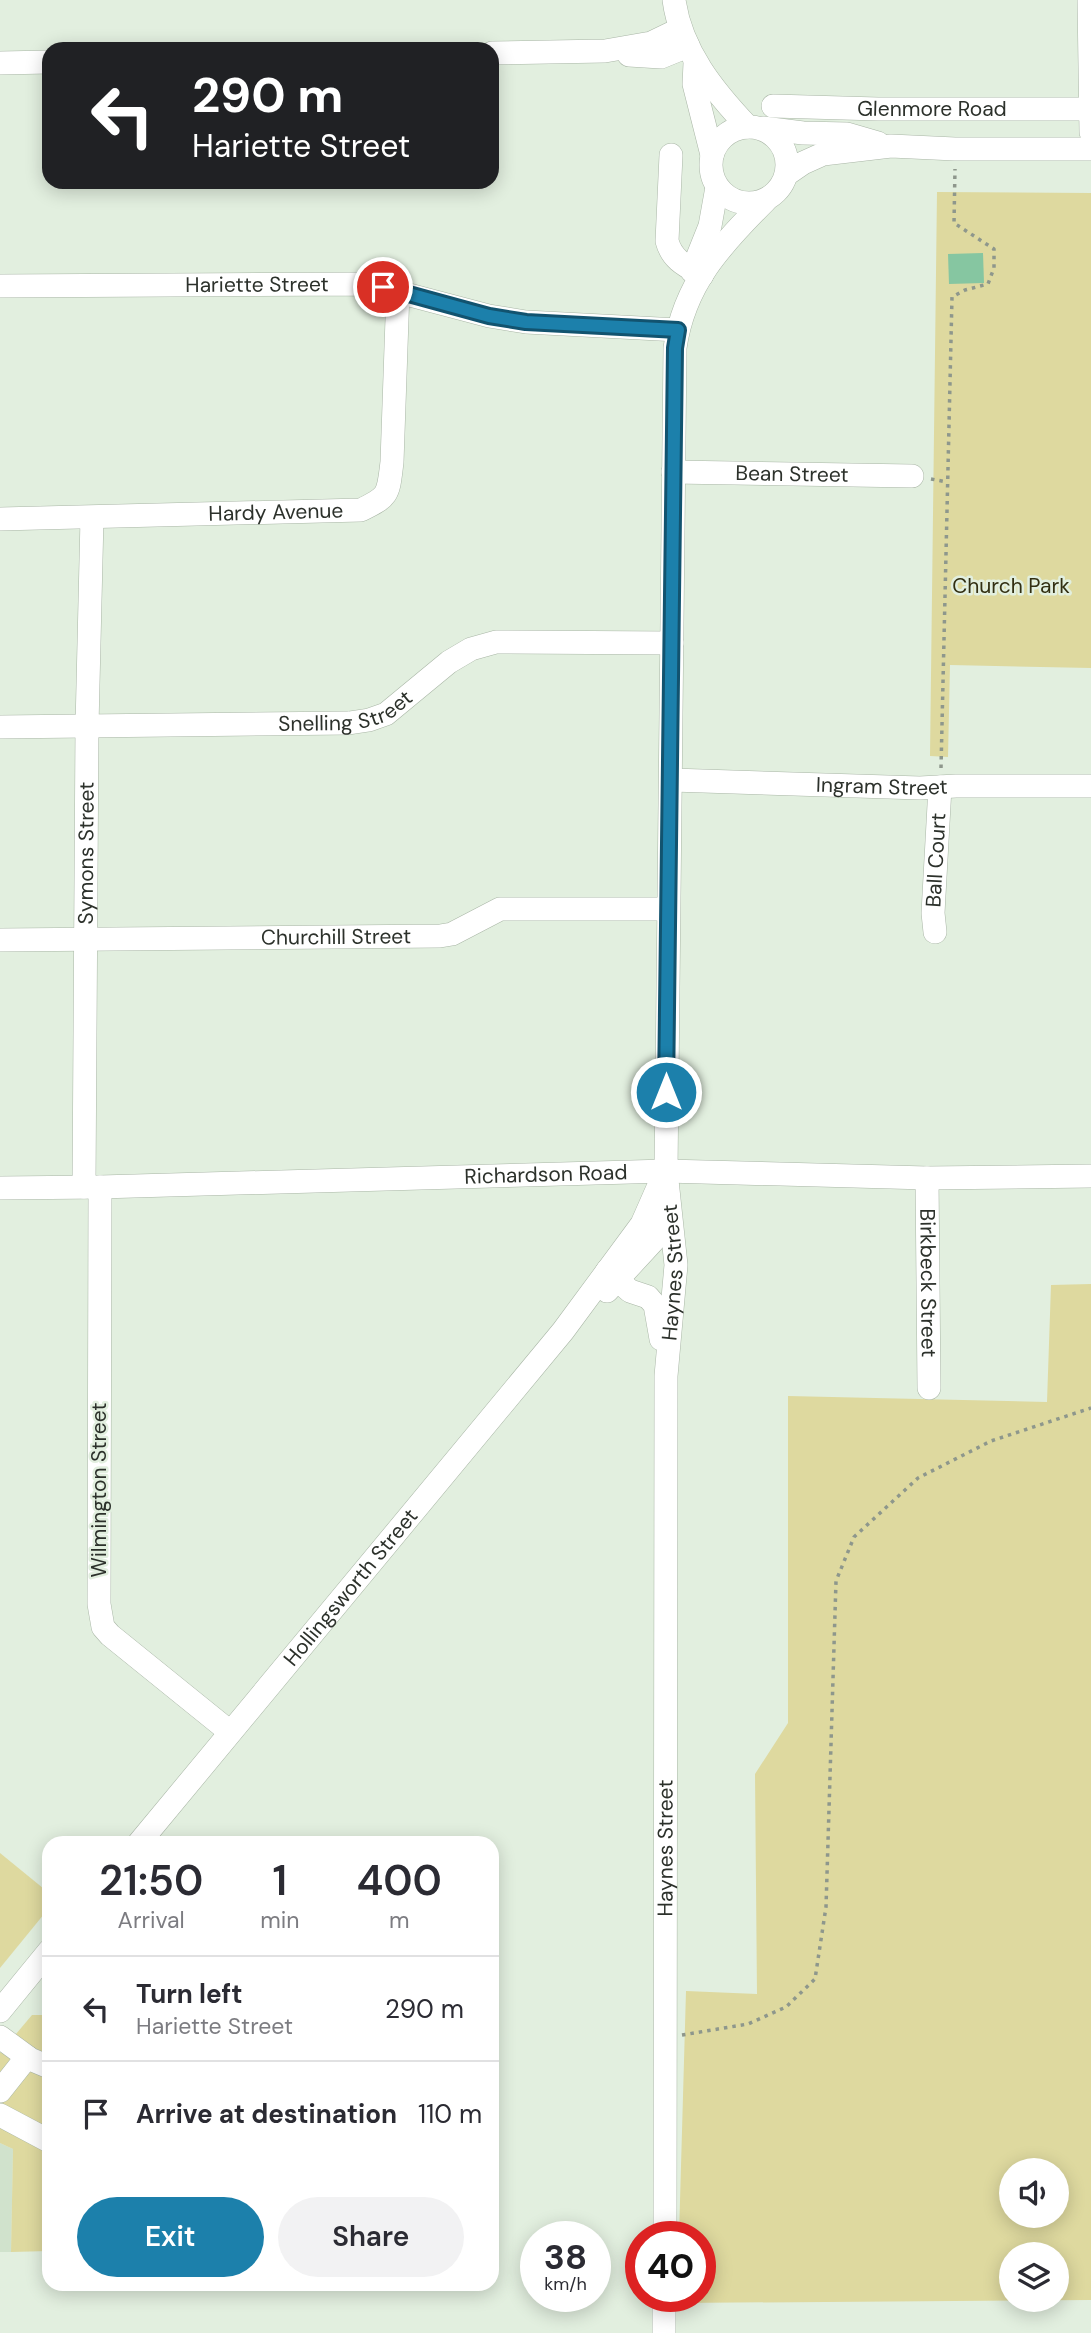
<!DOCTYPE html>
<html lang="en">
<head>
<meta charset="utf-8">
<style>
	body { margin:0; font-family:"DM Sans",sans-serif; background:#f2f2f3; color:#2b2b33; height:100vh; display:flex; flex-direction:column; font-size:26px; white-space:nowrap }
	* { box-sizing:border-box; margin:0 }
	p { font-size:23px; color:#7c7c81 }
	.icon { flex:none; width:38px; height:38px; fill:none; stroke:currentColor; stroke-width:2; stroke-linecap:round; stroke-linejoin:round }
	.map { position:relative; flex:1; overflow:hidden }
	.drawer { position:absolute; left:42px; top:1836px; width:457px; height:455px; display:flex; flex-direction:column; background:#fff; border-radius:21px; box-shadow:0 4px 18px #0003 }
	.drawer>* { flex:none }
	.banner { position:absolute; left:42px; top:42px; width:457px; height:147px; border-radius:21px; box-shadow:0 4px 18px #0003; background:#202124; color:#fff; overflow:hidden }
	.controls { position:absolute; left:999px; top:2158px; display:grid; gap:14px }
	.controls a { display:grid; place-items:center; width:70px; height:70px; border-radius:50%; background:#fff; box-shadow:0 4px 18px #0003; font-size:35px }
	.speed { position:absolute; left:520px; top:2221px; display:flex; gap:14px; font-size:35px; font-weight:700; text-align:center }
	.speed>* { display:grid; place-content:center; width:91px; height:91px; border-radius:50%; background:#fff; box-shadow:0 4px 18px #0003; line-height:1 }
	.speed small { font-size:18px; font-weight:400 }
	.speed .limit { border:10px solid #d22; background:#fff; color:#111 }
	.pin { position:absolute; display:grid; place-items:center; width:60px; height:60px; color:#fff; margin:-30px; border:4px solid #fff; border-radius:50%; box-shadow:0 2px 7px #0007 }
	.me { position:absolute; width:77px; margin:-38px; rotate:0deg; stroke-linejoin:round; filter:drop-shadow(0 0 5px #0008) }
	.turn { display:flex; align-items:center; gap:24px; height:147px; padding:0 35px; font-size:32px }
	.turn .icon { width:91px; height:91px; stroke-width:2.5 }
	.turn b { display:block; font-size:49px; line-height:60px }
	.eta { display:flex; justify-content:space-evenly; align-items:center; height:119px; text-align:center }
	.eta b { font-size:42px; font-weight:600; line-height:49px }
	.action { display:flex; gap:14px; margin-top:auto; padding:14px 35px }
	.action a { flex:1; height:80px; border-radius:42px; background:#1c80ab; color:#fff; font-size:28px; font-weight:600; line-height:80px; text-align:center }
	.action a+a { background:#f2f2f3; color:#2b2b33 }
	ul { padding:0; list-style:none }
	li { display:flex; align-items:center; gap:21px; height:105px; padding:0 35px; border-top:2px solid #e1e1e2 }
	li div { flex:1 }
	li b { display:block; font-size:26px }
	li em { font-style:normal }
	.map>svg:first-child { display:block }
</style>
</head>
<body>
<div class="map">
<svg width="1091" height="2333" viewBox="0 0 1091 2333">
	<rect width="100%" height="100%" fill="#e2efdf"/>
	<polygon fill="#d0e2cc" points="0,2143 13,2149 11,2252 0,2252"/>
	<g fill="#ded99f" fill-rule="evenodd">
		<polygon points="937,192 1091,193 1091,668 950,665 948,757 930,756"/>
		<path d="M1091,1284V2300L677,2303V2296H700V2236H679L686,1991L757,1994L755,1774L788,1723V1396L1047,1402L1051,1285ZM1012,2170H1057V2216H1012ZM1012,2254H1057V2300H1012Z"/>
		<polygon points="0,1853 49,1893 49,1908 0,1968"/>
		<polygon points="32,2015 49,2015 49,2251 11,2252 13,2149 0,2143 0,2053"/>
	</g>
	<polygon fill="#86c6a1" points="983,253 984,283 949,284 948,254"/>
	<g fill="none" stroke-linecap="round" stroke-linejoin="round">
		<defs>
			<g id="minor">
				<path d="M674,0C681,51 714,91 748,127"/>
				<polyline points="1089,0 1091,132"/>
				<polyline points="492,53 605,51 651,43 680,29"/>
				<polyline points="629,55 661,57 688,46"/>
				<polyline points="0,63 49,62"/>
				<polyline points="695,63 694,84 712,155"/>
				<path id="s1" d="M773,106L878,109H1091"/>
				<circle cx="749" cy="165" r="38"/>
				<polyline points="763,128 803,133 847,134 878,143"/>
				<path d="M671,155L667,241C672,260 686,266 702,275"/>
				<polyline points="787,174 803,163 823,154 891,146 955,149 1091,149"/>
				<polyline points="692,271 710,226 717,187"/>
				<path id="s2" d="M0,286L368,284L489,316L526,322L678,330"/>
				<path id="s3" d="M673,472L912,476"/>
				<path id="s4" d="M0,519L361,510C390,496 388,494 392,462L398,290"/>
				<path id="s5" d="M0,727L349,723L369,720L386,714L449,662L471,649L496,642L672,643"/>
				<path id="s6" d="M672,780L920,788L956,786H1091"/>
				<path id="s7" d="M935,932L933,913L940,787"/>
				<path id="s8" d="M0,940L440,936L452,934L500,909H668"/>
				<path id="s9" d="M927,1178L929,1388"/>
				<path id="s10" d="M84,1187L87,726L92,518"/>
				<polyline points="100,1187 99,1604 103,1627 110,1635 230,1732"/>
				<path id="s11" d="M0,1188L100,1187L666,1171L927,1178L1091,1176"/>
				<polyline points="607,1271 630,1291 648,1297 655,1305 661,1339"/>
				<polyline points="607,1291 654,1240 669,1211"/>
				<path id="s12" d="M139,1843L563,1331L642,1224L664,1174"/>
				<polyline points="0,2011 49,1951"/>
				<polyline points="0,2037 30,2059 49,2067"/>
				<polyline points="0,2091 27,2057"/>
				<polyline points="0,2115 49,2141"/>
				<path id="s13" d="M665,2236L666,1376L676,1265L666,1171L675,348C684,284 721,245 765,201"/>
				<polyline points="664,2333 664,2296"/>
			</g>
		</defs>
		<use href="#minor" stroke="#a9b6a6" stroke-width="24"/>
		<g stroke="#8e978c" stroke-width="3.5" stroke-dasharray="3.5 5" stroke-linecap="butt">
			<polyline points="931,479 947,482"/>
			<polyline points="941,768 952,297 965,290 988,284 994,268 994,249 954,223 955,169"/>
			<polyline points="682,2035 748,2024 786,2007 815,1979 826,1907 836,1581 854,1537 918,1478 991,1441 1091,1408"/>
		</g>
		<use href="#minor" stroke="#fff" stroke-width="23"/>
	</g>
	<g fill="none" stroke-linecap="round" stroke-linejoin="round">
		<defs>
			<polyline id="route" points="383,287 489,316 526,322 678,330 675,348 666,1092"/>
		</defs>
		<use href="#route" stroke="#12536f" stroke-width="18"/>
		<use href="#route" stroke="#1c80ab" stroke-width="12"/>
	</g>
	<g text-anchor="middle" stroke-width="5" stroke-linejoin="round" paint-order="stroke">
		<g font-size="21" fill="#2c312b" stroke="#e2efdf">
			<text dy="7" stroke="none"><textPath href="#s1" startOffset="159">Glenmore Road</textPath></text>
			<text dy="7" stroke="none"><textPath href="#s2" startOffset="257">Hariette Street</textPath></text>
			<text dy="7" stroke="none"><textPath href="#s3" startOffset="119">Bean Street</textPath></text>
			<text dy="7" stroke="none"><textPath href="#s4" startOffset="276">Hardy Avenue</textPath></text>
			<text dy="7" stroke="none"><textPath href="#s5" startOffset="348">Snelling Street</textPath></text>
			<text dy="7" stroke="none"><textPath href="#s6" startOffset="210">Ingram Street</textPath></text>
			<text dy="7" stroke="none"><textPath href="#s10" startOffset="334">Symons Street</textPath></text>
			<text dy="7" stroke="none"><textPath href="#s7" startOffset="72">Ball Court</textPath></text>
			<text dy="7" stroke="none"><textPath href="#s8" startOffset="336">Churchill Street</textPath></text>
			<text dy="7" stroke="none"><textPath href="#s11" startOffset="546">Richardson Road</textPath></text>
			<text dy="7" stroke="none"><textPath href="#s13" startOffset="964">Haynes Street</textPath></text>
			<text dy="7" stroke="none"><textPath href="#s9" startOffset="105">Birkbeck Street</textPath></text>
			<text transform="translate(99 1490) rotate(-90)" y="7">Wilmington Street</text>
			<text dy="7" stroke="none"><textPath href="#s12" startOffset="332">Hollingsworth Street</textPath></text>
			<text dy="7" stroke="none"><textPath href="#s13" startOffset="388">Haynes Street</textPath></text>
		</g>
		<g font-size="21" fill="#322f12" stroke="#e2efdf">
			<text x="1011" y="593">Church Park</text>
		</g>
	</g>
</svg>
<div class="controls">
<a><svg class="icon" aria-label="sound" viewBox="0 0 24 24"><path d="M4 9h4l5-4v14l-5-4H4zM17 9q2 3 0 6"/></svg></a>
<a><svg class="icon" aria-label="layers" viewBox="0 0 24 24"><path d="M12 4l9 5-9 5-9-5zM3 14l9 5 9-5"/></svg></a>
</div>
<div class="speed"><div>38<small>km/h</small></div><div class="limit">40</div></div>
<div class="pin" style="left:383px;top:287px;background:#d93025"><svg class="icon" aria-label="arrive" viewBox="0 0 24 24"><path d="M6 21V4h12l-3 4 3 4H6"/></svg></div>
<svg class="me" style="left:666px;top:1092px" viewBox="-20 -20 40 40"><circle r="17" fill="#1c80ab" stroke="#fff" stroke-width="3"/><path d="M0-11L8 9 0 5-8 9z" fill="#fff"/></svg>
<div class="banner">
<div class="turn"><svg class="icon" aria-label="left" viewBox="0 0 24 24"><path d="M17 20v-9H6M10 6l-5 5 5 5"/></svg><div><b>290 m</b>Hariette Street</div></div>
</div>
<section class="drawer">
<div class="eta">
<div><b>21:50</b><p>Arrival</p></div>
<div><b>1</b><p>min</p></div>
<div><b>400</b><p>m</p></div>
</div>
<ul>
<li><svg class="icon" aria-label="left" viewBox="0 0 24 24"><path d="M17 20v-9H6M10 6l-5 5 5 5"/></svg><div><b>Turn left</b><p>Hariette Street</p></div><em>290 m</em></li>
<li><svg class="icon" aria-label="arrive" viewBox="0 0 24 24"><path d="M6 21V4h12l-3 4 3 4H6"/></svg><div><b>Arrive at destination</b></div><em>110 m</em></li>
</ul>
<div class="action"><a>Exit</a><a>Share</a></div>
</section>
</div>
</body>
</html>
